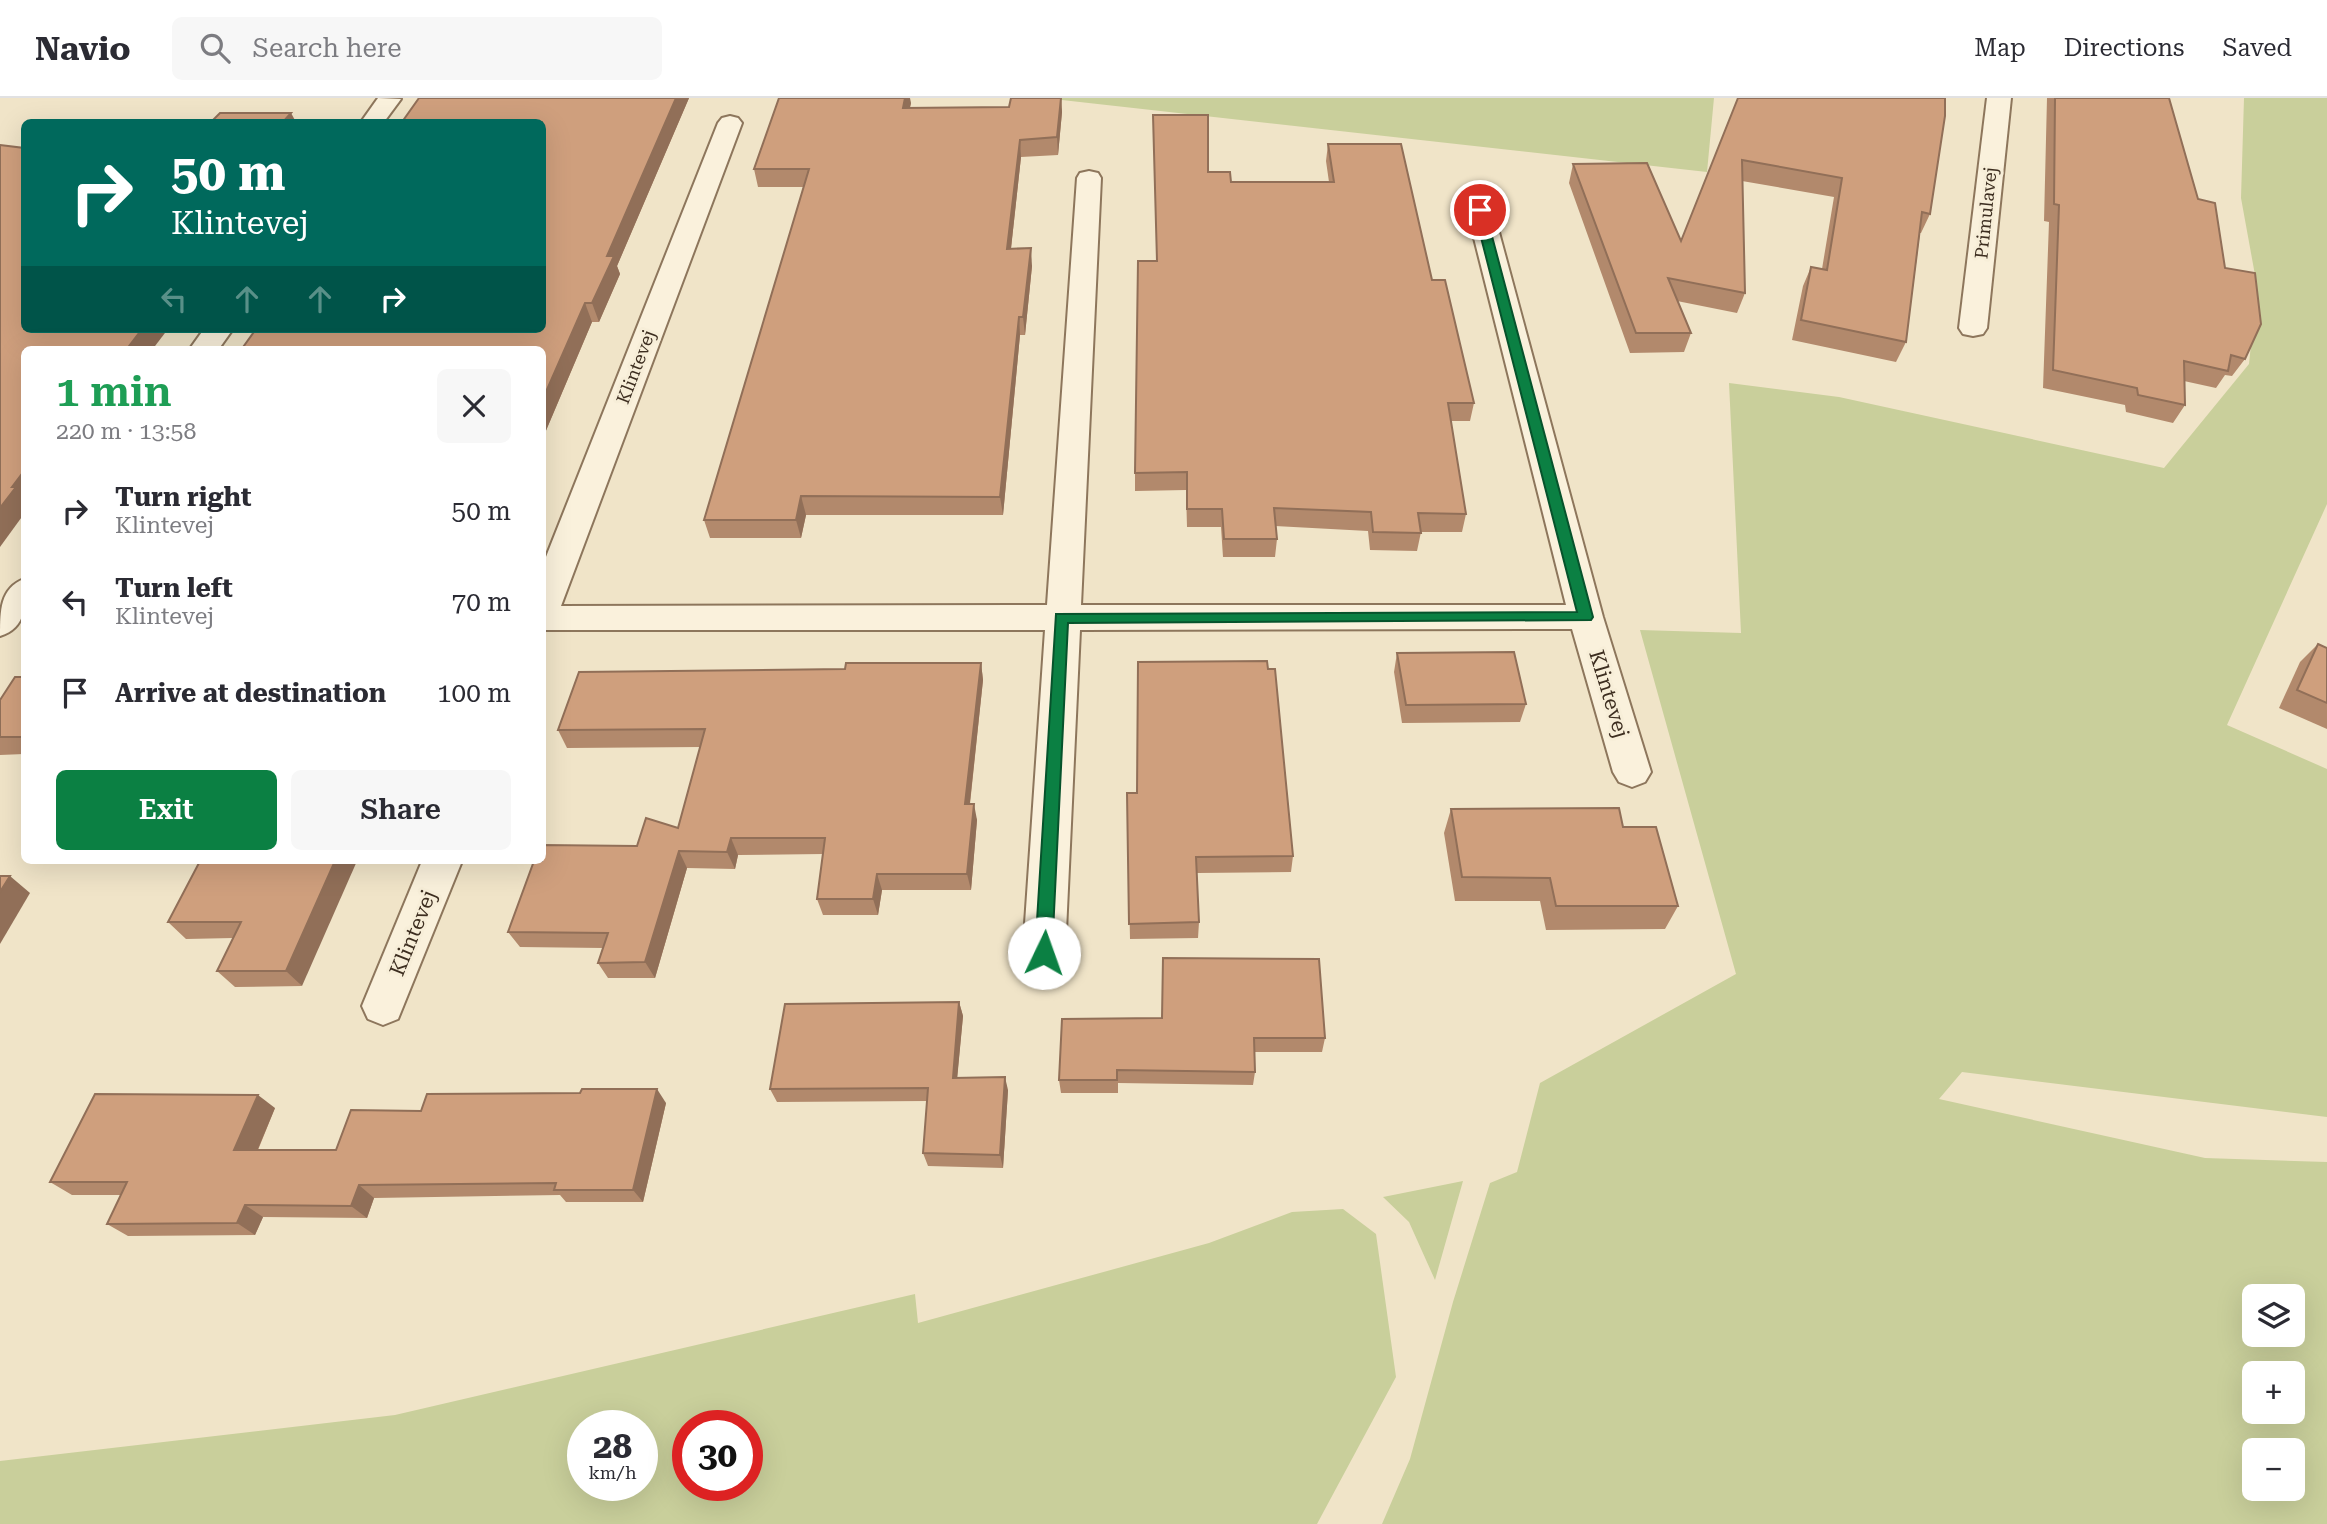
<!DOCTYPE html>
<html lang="en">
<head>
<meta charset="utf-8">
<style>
	body { margin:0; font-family:"Roboto Serif",serif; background:#f7f7f7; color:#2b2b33; height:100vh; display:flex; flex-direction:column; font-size:26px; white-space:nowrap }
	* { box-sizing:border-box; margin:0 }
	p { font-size:23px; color:#7c7c81 }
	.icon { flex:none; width:38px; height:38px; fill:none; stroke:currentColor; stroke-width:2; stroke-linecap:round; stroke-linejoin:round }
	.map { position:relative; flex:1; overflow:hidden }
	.drawer { position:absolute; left:21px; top:248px; width:525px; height:518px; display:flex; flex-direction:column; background:#fff; border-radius:10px; box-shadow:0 7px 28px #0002 }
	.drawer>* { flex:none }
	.hud { position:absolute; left:21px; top:21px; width:525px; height:214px; border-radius:10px; box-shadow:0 7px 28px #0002; background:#00695c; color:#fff; overflow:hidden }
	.fabs { position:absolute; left:2242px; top:1186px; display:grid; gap:14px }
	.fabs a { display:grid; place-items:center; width:63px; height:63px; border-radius:10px; background:#fff; box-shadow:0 7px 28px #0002; font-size:35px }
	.speed { position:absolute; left:567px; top:1312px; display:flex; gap:14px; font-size:35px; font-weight:700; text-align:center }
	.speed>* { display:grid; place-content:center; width:91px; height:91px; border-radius:50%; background:#fff; box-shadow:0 7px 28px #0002; line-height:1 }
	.speed small { font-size:18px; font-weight:400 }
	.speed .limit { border:10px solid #d22; background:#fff; color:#111 }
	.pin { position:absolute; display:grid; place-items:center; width:60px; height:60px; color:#fff; margin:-30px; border:4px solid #fff; border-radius:50%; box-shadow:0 2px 7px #0007 }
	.me { position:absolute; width:77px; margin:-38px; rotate:3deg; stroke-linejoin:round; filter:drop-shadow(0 0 5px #0008) }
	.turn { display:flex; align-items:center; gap:24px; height:147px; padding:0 35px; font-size:32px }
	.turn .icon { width:91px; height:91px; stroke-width:2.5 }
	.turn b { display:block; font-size:49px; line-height:60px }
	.lanes { display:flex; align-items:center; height:66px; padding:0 35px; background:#0003; justify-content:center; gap:35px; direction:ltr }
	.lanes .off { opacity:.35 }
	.round { display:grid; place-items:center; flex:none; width:74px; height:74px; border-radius:10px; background:#f7f7f7 }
	.summary { display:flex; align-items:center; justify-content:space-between; height:119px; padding:0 35px }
	h1 { font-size:42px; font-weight:600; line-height:52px; color:#1e9e55 }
	.button { display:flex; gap:14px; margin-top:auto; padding:14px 35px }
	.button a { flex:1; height:80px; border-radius:10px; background:#0b8043; color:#fff; font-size:28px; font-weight:600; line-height:80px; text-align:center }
	.button a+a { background:#f7f7f7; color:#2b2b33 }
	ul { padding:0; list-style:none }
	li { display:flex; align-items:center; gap:21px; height:91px; padding:0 35px }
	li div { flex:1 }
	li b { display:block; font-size:26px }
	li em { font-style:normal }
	header { display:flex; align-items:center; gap:42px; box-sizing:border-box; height:98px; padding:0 35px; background:#fff; border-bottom:2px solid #e1e1e2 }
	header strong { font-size:33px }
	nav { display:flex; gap:38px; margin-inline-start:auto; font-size:24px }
	.search { width:490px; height:63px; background:#f7f7f7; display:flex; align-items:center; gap:18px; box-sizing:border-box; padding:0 24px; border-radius:10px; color:#7c7c81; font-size:26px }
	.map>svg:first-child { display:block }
</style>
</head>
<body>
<header>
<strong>Navio</strong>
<div class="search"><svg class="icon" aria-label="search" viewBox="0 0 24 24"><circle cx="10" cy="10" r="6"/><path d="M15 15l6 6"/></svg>Search here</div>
<nav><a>Map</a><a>Directions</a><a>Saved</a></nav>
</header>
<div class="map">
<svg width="2327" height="1426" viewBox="0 0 2327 1426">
	<rect width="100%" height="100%" fill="#f0e4c8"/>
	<g fill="#c9cf9b" fill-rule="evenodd">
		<polygon points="1044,0 1714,0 1707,74"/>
		<path d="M2244,0H2327V406L2227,627L2327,671V1019L1962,974L1939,1001L2205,1060L2327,1064V1426H1382L1410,1361L1453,1204L1490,1085L1517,1074L1540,985L1736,876L1640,532L1741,535L1729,285L1839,299L2164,370L2249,266L2257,188L2241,100ZM2254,1199H2292V1237H2254ZM2254,1276H2292V1314H2254ZM2254,1353H2292V1391H2254Z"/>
		<polygon points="1463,1083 1435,1182 1409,1124 1383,1099"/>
		<path d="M1343,1111L1376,1136L1396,1279L1317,1426H0V1363L395,1317L915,1196L918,1225L1209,1145L1292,1114ZM583,1328H642V1388H583ZM688,1328H747V1388H688Z"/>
	</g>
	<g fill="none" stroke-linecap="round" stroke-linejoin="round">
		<defs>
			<g id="street">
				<polygon points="378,0 401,1 384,24 361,24"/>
				<polygon points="1987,0 2011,0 1987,230 1983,236 1973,238 1963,236 1959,230"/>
				<polygon points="730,18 738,20 742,25 561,508 1047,507 1077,80 1080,75 1089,73 1098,75 1101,80 1081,507 1566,507 1467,112 1471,107 1480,104 1489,107 1493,112 1603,519 1651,674 1645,684 1632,689 1619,684 1613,674 1572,531 1080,532 1065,855 1059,868 1044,873 1029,868 1023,855 1045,532 542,532 542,469 718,25 722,20"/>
				<polygon points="204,231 233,231 218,252 189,252"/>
				<path d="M24,481C26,505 27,530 0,538C0,513 0,490 24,481Z"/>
				<polygon points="422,763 462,763 398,921 383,927 368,921 362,908"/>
			</g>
		</defs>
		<use href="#street" stroke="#8d765c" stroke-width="4"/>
		<use href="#street" fill="#faf1dc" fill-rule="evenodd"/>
	</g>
	<g fill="#b2896c">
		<polygon points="419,0 689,0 617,168 620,176 599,224 592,224 542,342 542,231"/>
		<polygon points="1011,0 1061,0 1062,14 1058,57 1021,59 1011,150 1032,168 1025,237 1020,237 1003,417 806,417 801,440 710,440 704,422 804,89 758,89 754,71 911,5 910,10 1009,9"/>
		<polygon points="1738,0 1930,116 1921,135 1920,135 1906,244 1896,264 1792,242 1803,188 1811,169 1822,171 1834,99 1742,83 1745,195 1737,215 1677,203 1691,235 1684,254 1630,255 1569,85 1573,66 1681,143"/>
		<polygon points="2047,0 2169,0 2198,101 2225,170 2245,261 2232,278 2225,277 2216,290 2184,283 2185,307 2173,325 2126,314 2125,307 2043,290 2049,124 2044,123"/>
		<polygon points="1328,46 1432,182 1474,305 1470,323 1451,323 1466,416 1462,434 1421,434 1417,453 1370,452 1368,433 1275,428 1277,441 1275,459 1223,459 1221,429 1187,429 1186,392 1135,393 1135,375 1208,74 1231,84 1329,84 1326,63"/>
		<polygon points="2318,546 2327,550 2327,631 2279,610 2300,564"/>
		<polygon points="1397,555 1526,606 1520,624 1402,625 1394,574"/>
		<polygon points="981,565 983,582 970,706 977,722 971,792 882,792 878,817 823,817 817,801 823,756 738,757 735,771 687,770 655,880 608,880 598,865 603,850 520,849 508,834 637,748 678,730 700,649 567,650 558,632 845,571"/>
		<polygon points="24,579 24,656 0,657 0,602"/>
		<polygon points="1127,695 1293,758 1291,774 1197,775 1199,824 1198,840 1130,841"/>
		<polygon points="1451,711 1623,729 1678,808 1665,831 1546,832 1540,803 1455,803 1444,735"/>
		<polygon points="200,763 302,888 235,889 217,873 233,840 186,841 168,824"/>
		<polygon points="959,904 963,918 957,980 1008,992 1003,1070 928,1068 923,1055 927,1003 777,1004 770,991"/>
		<polygon points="1062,921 1325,940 1322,954 1255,954 1255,974 1253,987 1118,985 1118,995 1061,995 1059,982"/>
		<polygon points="666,1005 643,1104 566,1104 560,1097 374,1100 367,1120 263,1119 255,1137 128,1138 107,1126 121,1097 72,1097 50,1084 275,1010 258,1052 336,1052 421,1013"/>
	</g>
	<g fill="#916f58">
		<polygon points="676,0 689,0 617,168 620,176 599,224 592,205 607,158"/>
		<polygon points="905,0 910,0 911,5 905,27 903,10"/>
		<polygon points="1061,0 1062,14 1058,57 1057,39"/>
		<polygon points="291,15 296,24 283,24"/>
		<polygon points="1020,42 1021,59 1009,169 1007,151"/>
		<polygon points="1031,150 1032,168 1025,237 1023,219"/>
		<polygon points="585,205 592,224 542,342 542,303"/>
		<polygon points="1019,219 1020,237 1003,417 1000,399"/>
		<polygon points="142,231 168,231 152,252 126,252"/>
		<polygon points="24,373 24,416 0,449 0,410 12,389"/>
		<polygon points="801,398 806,417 801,440 796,422"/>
		<polygon points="981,565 983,582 968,722 965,706"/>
		<polygon points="974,706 977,722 971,792 967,776"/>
		<polygon points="731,740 738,757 735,771 727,754"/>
		<polygon points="679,753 687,770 655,880 645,864"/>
		<polygon points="335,763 357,763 302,888 286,873"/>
		<polygon points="877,776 882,792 878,817 873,801"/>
		<polygon points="10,778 30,795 0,846 0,794"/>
		<polygon points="959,904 963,918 956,993 953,980"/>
		<polygon points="1005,979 1008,992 1003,1070 1000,1057"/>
		<polygon points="657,991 666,1005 643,1104 633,1092"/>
		<polygon points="258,997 275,1010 252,1065 234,1052"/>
		<polygon points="359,1087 374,1100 367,1120 351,1108"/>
		<polygon points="245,1107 263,1119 255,1137 237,1125"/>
	</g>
	<g fill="#cf9f7d" stroke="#916f58" stroke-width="2">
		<polygon points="419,0 676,0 607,158 614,158 592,205 585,205 542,303 542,252 241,252 256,231 542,231 542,24 402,24"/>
		<polygon points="779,0 905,0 903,10 1009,9 1011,0 1061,0 1057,39 1020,42 1007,151 1031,150 1023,219 1019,219 1000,399 801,398 796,422 704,422 809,71 754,71"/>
		<polygon points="1738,0 1945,0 1945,18 1930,116 1922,114 1906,244 1801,222 1811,169 1827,172 1842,80 1742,62 1745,195 1668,180 1691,235 1636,235 1573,66 1647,65 1681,143"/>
		<polygon points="2055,0 2169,0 2198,101 2215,105 2225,170 2255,175 2261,226 2245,261 2231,257 2228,273 2184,263 2185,307 2138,297 2137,290 2053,272 2059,107 2054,106"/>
		<polygon points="220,15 291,15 283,24 211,24"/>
		<polygon points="1153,17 1208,17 1208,74 1230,74 1231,84 1334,84 1328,46 1401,46 1432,182 1445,182 1474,305 1448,305 1466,416 1418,415 1421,435 1373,434 1371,414 1274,410 1277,441 1224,441 1222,411 1187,411 1187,374 1135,375 1138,163 1157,163"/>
		<polygon points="0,47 24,50 24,231 142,231 126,252 24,252 24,373 12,389 16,389 0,410"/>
		<polygon points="2318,546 2327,550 2327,605 2297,592"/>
		<polygon points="1514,554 1526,606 1406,607 1397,555"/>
		<polygon points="1267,563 1268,571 1275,571 1293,758 1196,759 1199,824 1129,826 1127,695 1137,695 1138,564"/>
		<polygon points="846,565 981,565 965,706 974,706 967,776 877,776 873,801 817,801 825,740 731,740 727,754 679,753 645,864 598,865 608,835 508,834 534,763 542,763 542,747 637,748 646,720 678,730 705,631 558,632 579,574 845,571"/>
		<polygon points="15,579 24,579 24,639 0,639 0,602"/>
		<polygon points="1619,710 1623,729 1656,729 1678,808 1556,808 1550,780 1462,779 1451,711"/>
		<polygon points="200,763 335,763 286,873 217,873 241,824 168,824"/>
		<polygon points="0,778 10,778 0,794"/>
		<polygon points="1163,860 1319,861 1325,940 1254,940 1255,974 1117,972 1117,982 1059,982 1062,921 1162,920"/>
		<polygon points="959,904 953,980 1005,979 1000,1057 923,1055 928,990 770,991 785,906"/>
		<polygon points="582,991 657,991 633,1092 554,1092 556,1085 359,1087 351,1108 245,1107 237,1125 107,1126 127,1084 50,1084 95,996 258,997 234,1052 336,1052 351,1012 421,1013 427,996 580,995"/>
	</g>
	<polygon fill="#0b8043" stroke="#07532c" stroke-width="2" points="1480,109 1485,112 1593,519 1591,522 1068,525 1052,855 1050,860 1044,862 1037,860 1035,855 1056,516 1577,514 1474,112"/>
	<g text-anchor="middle" stroke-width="6" stroke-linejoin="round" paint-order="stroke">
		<g font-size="18" fill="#3d2e20" stroke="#f7eed8">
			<text transform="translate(1986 115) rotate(-84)" y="6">Primulavej</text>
			<text transform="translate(636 269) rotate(-69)" y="6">Klintevej</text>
		</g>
		<g font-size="21" fill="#3d2e20" stroke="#f7eed8">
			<text transform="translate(1609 596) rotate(73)" y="7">Klintevej</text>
			<text transform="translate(413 835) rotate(-68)" y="7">Klintevej</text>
		</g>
	</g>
</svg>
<div class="fabs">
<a><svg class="icon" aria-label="layers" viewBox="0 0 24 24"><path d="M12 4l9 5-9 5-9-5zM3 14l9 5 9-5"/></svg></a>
<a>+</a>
<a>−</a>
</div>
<div class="speed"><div>28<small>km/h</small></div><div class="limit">30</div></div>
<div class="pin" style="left:1480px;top:112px;background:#d93025"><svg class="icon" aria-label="arrive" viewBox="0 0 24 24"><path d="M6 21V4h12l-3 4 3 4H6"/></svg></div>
<svg class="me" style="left:1044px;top:855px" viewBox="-20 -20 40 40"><circle r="19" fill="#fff"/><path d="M0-13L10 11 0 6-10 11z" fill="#0b8043"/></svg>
<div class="hud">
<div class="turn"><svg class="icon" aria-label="right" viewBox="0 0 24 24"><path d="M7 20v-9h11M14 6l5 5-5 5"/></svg><div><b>50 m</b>Klintevej</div></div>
<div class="lanes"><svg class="icon off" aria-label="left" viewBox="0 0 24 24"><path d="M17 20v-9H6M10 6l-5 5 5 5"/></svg><svg class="icon off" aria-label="ahead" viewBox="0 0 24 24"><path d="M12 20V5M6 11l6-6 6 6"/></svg><svg class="icon off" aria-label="ahead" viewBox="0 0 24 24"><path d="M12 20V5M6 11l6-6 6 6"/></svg><svg class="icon" aria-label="right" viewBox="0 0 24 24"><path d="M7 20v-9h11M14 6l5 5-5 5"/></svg></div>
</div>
<section class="drawer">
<div class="summary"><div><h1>1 min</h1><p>220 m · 13:58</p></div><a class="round"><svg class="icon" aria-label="close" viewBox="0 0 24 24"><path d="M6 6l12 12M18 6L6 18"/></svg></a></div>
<ul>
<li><svg class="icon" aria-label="right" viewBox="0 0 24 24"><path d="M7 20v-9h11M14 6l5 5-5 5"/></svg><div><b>Turn right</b><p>Klintevej</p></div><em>50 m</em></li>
<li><svg class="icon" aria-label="left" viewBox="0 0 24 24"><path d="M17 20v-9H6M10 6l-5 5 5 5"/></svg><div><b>Turn left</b><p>Klintevej</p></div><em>70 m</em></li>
<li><svg class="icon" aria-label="arrive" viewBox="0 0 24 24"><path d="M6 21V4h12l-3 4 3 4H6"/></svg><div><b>Arrive at destination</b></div><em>100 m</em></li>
</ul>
<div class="button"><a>Exit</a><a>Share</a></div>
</section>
</div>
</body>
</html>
